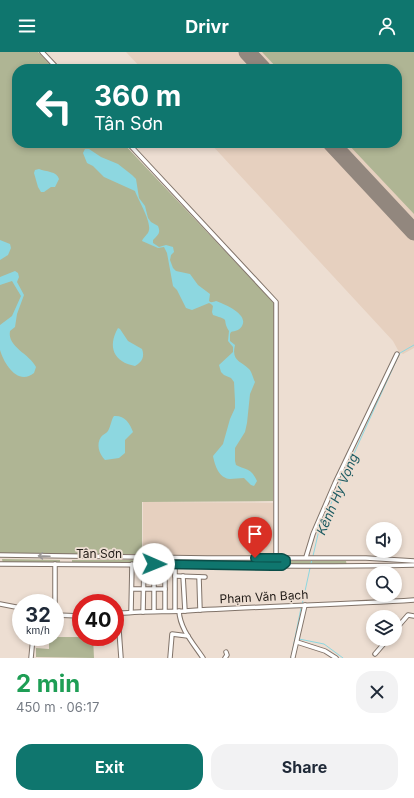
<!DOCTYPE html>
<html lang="en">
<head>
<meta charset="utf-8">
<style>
	body { margin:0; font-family:Inter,sans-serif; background:#f2f2f3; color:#1f2937; height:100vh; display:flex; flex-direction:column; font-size:15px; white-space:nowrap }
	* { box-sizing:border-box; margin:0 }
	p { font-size:13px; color:#747a83 }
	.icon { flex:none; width:22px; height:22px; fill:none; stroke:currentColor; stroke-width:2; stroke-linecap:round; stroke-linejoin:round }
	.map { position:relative; height:606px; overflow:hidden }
	.drawer { display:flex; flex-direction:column; background:#fff; flex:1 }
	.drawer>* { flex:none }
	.hud { position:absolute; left:12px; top:12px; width:390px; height:84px; border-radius:16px; box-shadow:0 2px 6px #0003; background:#0f766e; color:#fff; overflow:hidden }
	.fabs { position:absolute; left:366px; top:470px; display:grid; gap:8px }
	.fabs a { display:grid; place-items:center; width:36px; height:36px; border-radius:50%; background:#fff; box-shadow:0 2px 6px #0003; font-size:20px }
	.speed { position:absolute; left:12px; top:542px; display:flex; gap:8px; font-size:20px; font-weight:700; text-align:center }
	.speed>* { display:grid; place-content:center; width:52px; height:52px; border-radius:50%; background:#fff; box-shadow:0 2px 6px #0003; line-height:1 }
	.speed small { font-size:10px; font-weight:400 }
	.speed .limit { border:6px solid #d22; background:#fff; color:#111 }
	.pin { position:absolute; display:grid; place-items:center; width:34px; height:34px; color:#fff; margin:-41px -17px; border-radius:50% 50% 50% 0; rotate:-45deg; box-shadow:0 0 4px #0007 }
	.pin .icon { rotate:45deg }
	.me { position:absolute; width:44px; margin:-22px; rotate:91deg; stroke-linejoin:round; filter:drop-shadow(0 0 3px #0008) }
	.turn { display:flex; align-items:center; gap:14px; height:84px; padding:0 16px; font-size:18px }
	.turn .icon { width:52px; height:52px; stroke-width:2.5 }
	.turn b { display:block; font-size:28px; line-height:34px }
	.round { display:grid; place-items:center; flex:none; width:42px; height:42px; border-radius:16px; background:#f2f2f3 }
	.summary { display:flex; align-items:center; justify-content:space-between; height:68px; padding:0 16px }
	h1 { font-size:24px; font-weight:700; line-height:30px; color:#1e9e55 }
	.button { display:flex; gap:8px; margin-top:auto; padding:8px 16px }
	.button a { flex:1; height:46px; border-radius:16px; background:#0f766e; color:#fff; font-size:16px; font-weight:700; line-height:46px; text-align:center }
	.button a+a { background:#f2f2f3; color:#1f2937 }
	header { display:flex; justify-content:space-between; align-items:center; height:52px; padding:0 16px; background:#0f766e; color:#fff; font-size:18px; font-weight:700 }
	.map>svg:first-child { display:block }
</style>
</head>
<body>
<header><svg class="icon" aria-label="menu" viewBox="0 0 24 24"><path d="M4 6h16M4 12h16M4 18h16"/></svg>Drivr<svg class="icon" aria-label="person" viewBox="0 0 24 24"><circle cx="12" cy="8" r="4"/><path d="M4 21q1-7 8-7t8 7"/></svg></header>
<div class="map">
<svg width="414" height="606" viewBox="0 0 414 606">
	<rect width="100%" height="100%" fill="#edded2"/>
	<g fill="#e6d0bf">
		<polygon points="126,0 414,0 414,296 403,302 399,300 393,289 210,91 397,91 397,17 142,17"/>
		<polygon points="143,450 273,451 273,504 143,504"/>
	</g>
	<g fill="#afb594">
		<polygon points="0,0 38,0 54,17 17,17 17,91 123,91 274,251 273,449 142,450 142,502 0,503"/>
		<polygon points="262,0 414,0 414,162 347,91 397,91 397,17 278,17"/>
		<polygon points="2,507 60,508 60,512 3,512"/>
		<rect x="72" y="508" width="64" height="4"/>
		<polygon points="147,508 193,508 193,513 147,512"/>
		<rect x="205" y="509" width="57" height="4"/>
		<polygon points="287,509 346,509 347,514 287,514"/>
		<polygon points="49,585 93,585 94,606 36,605 36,596 49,597"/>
	</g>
	<g fill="#8dd7e0">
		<path d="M85,97H89L101,105L118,112L132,123L136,127L139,146L145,154L148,166L151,170L158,174C161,181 158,183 153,188V191L159,195L166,193L173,195L174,200L171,203L170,208L173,216L176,219L190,222L198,233L210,242L209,249C211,251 213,250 216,249C224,252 249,262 242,274C240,278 235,279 231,280L230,282V289L235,293C231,309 241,309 249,317C252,320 253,326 255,330L250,342L247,371L245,380L235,396V409L236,413C248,419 251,416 257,429L254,434L251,433L244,426C239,426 234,427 230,427C219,426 215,414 213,404L223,392L230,367L235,356V349L234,330L231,326L224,323L221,320L219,313L233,300V295L228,289L229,279C221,266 232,269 213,263L212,260L213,254L211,252L209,251L192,258L186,256L177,238L173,234L167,201L164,195L158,196L142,189C144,184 148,183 149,178C151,168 138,148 135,139L104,125L93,114L87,111L83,101Z"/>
		<path d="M39,117C46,120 57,119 59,127L55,135H51L44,140H41L38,135L34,121L35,118Z"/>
		<polygon points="0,188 10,192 11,196 8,203 0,208"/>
		<path d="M15,219L18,221L19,225L17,230L24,243L17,262L15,275L10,279C7,295 30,302 36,315L34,321C18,334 4,312 0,298C0,290 0,280 0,273L12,264L21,244L12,229L0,233V225Z"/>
		<path d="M118,276L120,277L128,289L142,297C145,305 142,310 135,314C114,310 107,295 118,276Z"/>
		<path d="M114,364C124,363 130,371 133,380L125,388V401L119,406L105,408C99,402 96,392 101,385C103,382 106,382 108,379C111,374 111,368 114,364Z"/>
	</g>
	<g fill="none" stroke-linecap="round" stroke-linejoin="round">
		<g stroke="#8dd7e0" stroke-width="1">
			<polyline points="313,504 319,478 397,307 400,301 414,293"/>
			<polyline points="302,553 312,507"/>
			<polyline points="299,587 324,592 343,606"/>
			<polyline points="291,606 301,556"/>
		</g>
		<polyline stroke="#92877e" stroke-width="7" points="405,170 414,177"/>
		<g stroke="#92877e" stroke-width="17">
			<polyline points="247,0 263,17"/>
			<polyline points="331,91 414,180"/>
		</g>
		<defs>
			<g id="minor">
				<polyline points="42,0 58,17"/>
				<polyline points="128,91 276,250 276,506"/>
				<polyline points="0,503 207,506 366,506 414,509"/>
				<polyline points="306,505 313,482 335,431 397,302"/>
				<path d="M0,512C138,512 276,516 414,513"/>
				<polyline points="165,512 165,559"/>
				<polyline points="175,524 205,525"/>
				<polyline points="183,524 185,559"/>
				<polyline points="199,525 200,558"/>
				<polyline points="132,537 165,537"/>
				<polyline points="55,551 55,512"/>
				<polyline points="0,552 21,556"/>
				<polyline points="154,559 154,512"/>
				<polyline points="175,559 175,513"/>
				<path d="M179,559C180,577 193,591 203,606"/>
				<polyline points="131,560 132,512"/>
				<polyline points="143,560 144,512"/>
				<path d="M115,562C138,559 162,560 185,559C261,554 338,553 414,548"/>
				<polyline points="55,563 81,564"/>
				<polyline points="395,578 408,563 414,564"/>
				<polyline points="297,590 325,599 336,606"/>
				<polyline points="375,602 388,587"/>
				<polyline points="293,605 305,553"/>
				<polyline points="31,606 33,585"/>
				<polyline points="121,606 119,578 121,561"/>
				<polyline points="170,606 172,582 188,584"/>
				<polyline points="225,606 227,603 226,600"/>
			</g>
		</defs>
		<use href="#minor" stroke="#817369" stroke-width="5.5"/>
		<use href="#minor" stroke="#fff" stroke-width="3.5"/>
	</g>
	<defs><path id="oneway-shaft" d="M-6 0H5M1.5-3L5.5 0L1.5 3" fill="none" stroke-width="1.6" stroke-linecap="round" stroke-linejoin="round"/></defs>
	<use stroke="#9b9897" href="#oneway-shaft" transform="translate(44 504) rotate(-178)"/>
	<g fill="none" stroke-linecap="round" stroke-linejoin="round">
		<defs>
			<polyline id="route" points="154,512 272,514 282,514 286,511 286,508 282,506 255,506"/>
		</defs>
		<use href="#route" stroke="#0a4d48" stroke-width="10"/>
		<use href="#route" stroke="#0f766e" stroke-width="7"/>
	</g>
	<g text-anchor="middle" stroke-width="3.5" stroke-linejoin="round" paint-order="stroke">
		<g font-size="12" fill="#211b17" stroke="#edded2">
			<text x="99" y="506">Tân Sơn</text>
			<text transform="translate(264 545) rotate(-3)" y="4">Phạm Văn Bạch</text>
		</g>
		<g font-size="13" font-style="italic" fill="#1d5b62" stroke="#edded2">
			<text transform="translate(337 442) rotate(-67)" y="5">Kênh Hy Vọng</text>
		</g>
	</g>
</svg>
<div class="fabs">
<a><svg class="icon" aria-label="sound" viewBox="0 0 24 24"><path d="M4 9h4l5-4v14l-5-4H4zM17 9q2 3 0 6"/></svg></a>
<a><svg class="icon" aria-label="search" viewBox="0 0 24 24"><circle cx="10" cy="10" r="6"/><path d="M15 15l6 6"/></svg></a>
<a><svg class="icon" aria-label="layers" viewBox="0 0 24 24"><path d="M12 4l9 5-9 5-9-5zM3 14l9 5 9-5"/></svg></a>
</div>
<div class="speed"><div>32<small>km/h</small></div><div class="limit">40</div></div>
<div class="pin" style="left:255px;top:506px;background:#d93025"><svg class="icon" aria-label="arrive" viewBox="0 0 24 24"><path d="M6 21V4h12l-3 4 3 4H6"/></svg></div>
<svg class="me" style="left:154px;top:512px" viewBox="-20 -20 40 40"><circle r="19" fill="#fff"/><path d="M0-13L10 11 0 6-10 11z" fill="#0f766e"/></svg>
<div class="hud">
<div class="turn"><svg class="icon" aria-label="left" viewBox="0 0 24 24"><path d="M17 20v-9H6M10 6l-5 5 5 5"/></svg><div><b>360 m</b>Tân Sơn</div></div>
</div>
</div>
<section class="drawer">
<div class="summary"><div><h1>2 min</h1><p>450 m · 06:17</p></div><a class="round"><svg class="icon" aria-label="close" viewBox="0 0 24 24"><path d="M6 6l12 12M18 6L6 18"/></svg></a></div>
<div class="button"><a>Exit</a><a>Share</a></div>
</section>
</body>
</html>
